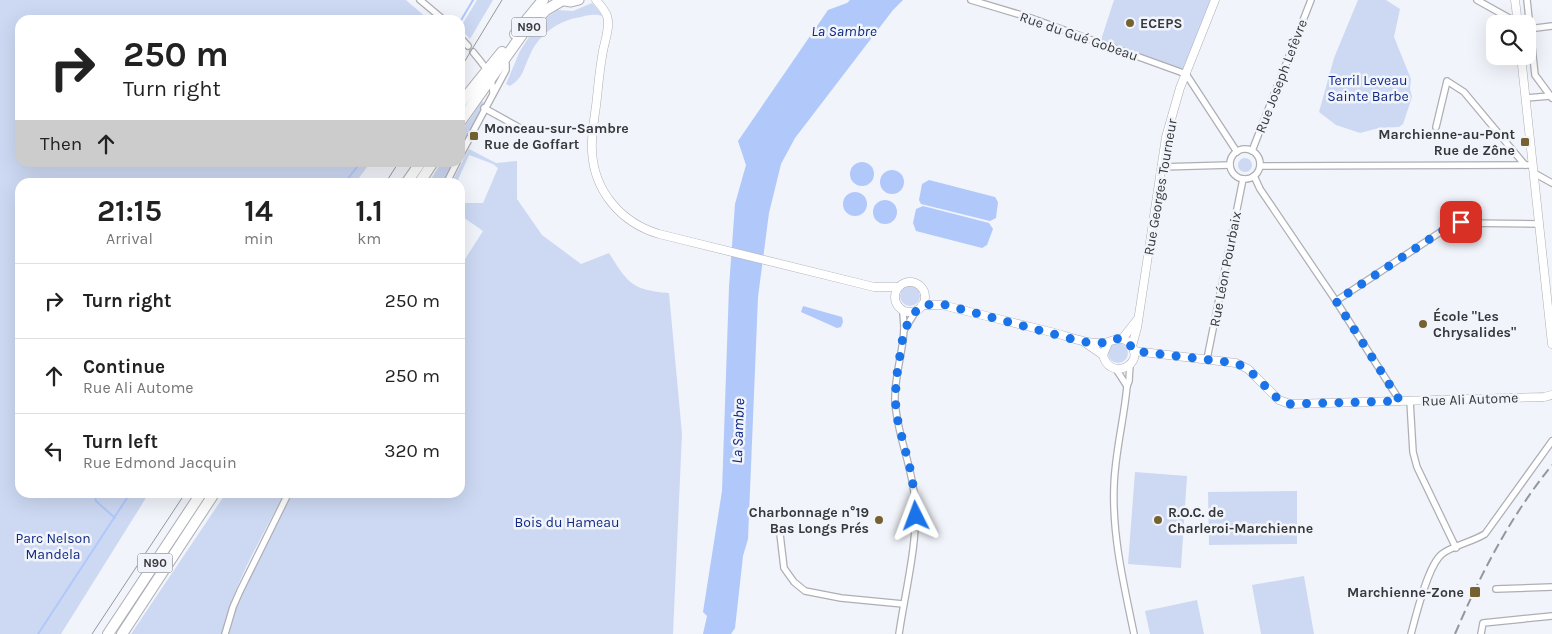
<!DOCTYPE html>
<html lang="en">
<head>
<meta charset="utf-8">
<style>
	body { margin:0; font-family:Karla,sans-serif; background:#f6f6f6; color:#222; height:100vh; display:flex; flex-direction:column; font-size:19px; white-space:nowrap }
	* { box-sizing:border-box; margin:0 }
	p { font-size:16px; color:#767676 }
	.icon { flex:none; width:28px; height:28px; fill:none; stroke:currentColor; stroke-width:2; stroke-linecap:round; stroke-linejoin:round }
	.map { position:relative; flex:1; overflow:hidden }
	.side { position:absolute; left:15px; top:178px; width:450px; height:320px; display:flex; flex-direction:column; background:#fff; border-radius:15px; box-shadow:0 5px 20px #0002 }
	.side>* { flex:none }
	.hud { position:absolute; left:15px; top:15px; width:450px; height:152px; border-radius:15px; box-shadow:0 5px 20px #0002; background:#fff; color:#222; overflow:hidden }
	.tools { position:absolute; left:1486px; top:15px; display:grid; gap:10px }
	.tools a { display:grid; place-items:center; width:50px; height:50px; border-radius:10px; background:#fff; box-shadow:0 5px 20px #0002; font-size:25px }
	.pin { position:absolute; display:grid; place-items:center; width:42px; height:42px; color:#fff; margin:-21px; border-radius:10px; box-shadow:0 2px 8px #0006 }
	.me { position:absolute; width:55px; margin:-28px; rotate:357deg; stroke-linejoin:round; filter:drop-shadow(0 0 4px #0008) }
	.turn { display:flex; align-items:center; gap:18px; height:105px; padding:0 25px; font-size:22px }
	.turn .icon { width:65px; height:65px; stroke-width:2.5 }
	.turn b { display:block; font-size:35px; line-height:42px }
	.then { display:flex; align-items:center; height:48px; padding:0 25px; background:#0003; gap:10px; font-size:19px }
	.eta { display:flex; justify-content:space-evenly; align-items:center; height:85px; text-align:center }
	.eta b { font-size:30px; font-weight:700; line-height:35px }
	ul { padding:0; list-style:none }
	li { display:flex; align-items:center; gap:15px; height:75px; padding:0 25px; border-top:1px solid #e0e0e0 }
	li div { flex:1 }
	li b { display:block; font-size:19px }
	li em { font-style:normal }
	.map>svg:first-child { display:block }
</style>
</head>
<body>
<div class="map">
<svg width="1552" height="634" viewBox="0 0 1552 634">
	<rect width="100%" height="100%" fill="#f1f4fa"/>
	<g fill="#cdd9f3">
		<polygon points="0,0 406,0 429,20 20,20 20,162 370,163 356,182 20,182 20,492 149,493 61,634 0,634"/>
		<polygon points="477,0 493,0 470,39 460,28"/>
		<polygon points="1114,0 1215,0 1186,74 1100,43"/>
		<polygon points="1358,0 1386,0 1400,9 1394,37 1411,79 1410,89 1412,97 1403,124 1399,127 1379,128 1360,133 1336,125 1319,112 1334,58"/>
		<path d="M592,3L603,16C593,13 586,16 576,18C556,22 538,36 530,55C523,69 524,77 510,86L506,84L520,51L529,37L546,18L558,10L573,11Z"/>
		<polygon points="482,101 484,103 460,149 460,134"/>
		<path d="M469,149L496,163L517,161V199L542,235L581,264L609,253C628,283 631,290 669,293L682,434L673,634H229L232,617L239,599L293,493L460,492V267L483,231L460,215V203H483L498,168L493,164L469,155L457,182H452Z"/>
		<circle cx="1245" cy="165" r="7"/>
		<polygon points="442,162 453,163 443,182 429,182"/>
		<circle cx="910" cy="296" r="10"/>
		<circle cx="1118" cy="353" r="10"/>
		<polygon points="1135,472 1187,476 1181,568 1128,564"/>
		<polygon points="1297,491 1297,544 1209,545 1208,492"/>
		<path d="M226,493H284C262,538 233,584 222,634H131Z"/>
		<polygon points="1304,576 1314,634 1261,634 1252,585"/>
		<polygon points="1197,600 1204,634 1150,634 1145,611"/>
	</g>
	<g fill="#b1c8fa">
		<polygon points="850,0 903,0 893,10 795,138 781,164 769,213 758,297 748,539 743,556 735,628 731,634 703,634 707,616 703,612 722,491 729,287 735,204 746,165 738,141 828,10 847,3"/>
		<circle cx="862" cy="174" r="12"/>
		<circle cx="892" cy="182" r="12"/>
		<polygon points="929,180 995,197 998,202 996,218 990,221 921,204 919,200 922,184"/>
		<circle cx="855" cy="204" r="12"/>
		<circle cx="885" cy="212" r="12"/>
		<polygon points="923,206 989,223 993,229 987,245 982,248 916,231 913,223 916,209"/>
		<polygon points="803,306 842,317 843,322 841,327 837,328 801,312"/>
	</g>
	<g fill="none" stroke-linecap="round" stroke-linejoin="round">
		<g stroke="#b1c8fa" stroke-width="2">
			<polyline points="460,22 473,0"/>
			<polyline points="345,182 361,162"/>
			<polyline points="94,492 96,501 115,518"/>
			<polyline points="38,634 131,492"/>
		</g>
		<defs>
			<g id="street">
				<polyline points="420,0 444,20"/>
				<polyline points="971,0 1028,17 1186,74 1237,152"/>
				<polyline points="1477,0 1518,23"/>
				<polyline points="1527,0 1535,75 1552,98"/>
				<polyline points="1528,29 1552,26"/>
				<polyline points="460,37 468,46"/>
				<path d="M473,52C485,67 492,73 493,93"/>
				<polyline points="1526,98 1550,96"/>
				<polyline points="484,108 520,128"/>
				<polyline points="1436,127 1447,81 1464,92 1525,165"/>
				<circle cx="1245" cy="164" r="15"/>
				<polyline points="1252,151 1311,0"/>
				<polyline points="460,156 506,70 506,64 504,60"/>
				<polyline points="1260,166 1533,165"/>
				<polyline points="1161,167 1230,165"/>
				<polyline points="1534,173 1552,183"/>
				<polyline points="1254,176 1260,189 1336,301 1400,401"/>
				<polyline points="447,182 457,162"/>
				<polyline points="1336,301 1451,225 1461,223 1539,224"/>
				<polyline points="904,330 916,311"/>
				<polyline points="1207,359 1243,179"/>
				<path d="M1130,364L1129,381L1127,386C1124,420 1115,452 1114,486C1112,536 1124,585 1134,634"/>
				<polyline points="1116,369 1127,386"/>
				<polyline points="1410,401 1413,452 1417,467 1456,548"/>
				<polyline points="780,534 784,568 794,582 805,591 841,598 903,604"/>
				<polyline points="1496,589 1552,587"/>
				<polyline points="225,634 233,607 240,591 289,492"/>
				<path d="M899,634C905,592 918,543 915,502C913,467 897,436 895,401C894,377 903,353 904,329C904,323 903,317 903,310"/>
				<path d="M1411,634C1416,615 1428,565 1442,554C1452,546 1472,542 1485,534L1552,441"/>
				<polyline points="1481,634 1483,623 1552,616"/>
			</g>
			<g id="secondary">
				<path d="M596,0C600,5 605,10 607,16C611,28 603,45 602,57C599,73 598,90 596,106C594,121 591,136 592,151C594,192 622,223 659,234L874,287H897"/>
				<polyline points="1515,0 1518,24"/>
				<polyline points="1521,56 1552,344"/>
				<circle cx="910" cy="297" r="15"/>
				<path d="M922,305H942C978,314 1015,323 1051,332C1068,336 1085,344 1103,343C1110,343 1114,338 1121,339C1126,339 1130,343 1133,348C1142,367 1109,380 1103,355L1108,343"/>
				<polyline points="1122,339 1137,320"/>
				<polyline points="1084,342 1103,355"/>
				<polyline points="1132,346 1137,328 1166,137 1180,88 1215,0"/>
				<polyline points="1134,351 1236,363 1248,369 1279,400 1290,404 1544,397 1552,395"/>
			</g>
			<polyline id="primary" points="559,0 571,2 579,0"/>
			<g id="highway">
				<polyline points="515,34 543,0"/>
				<polyline points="460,104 502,52"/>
				<polyline points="460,122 523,33 546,10 561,1"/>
				<polyline points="407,182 421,162"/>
				<polyline points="420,182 433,162"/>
				<polyline points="108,634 202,492"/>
				<polyline points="122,634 215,492"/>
			</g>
		</defs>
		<use href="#street" stroke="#adafb5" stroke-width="8"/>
		<use href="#secondary" stroke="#adafb5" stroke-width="9"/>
		<use href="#primary" stroke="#adafb5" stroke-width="11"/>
		<use href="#highway" stroke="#adafb5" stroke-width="12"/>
		<use href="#street" stroke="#fff" stroke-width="5.5"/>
		<use href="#secondary" stroke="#fff" stroke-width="8"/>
		<use href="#primary" stroke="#fff" stroke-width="9"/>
		<use href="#highway" stroke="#fff" stroke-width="10"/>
		<g stroke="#95979c" stroke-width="1">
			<polyline points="460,69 502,0"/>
			<polyline points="386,182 399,162"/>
			<polyline points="92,634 186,492"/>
		</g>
		<path stroke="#95979c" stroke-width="2" stroke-dasharray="10 5" stroke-linecap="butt" d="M1455,634C1481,573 1510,517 1552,465"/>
	</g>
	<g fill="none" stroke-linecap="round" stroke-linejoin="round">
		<polyline stroke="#1a73e8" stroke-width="9" stroke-dasharray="0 16.2" points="916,516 912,476 898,422 895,399 897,374 904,330 916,311 922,305 942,304 1083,342 1108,343 1119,338 1128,342 1134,351 1236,363 1248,369 1279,400 1290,404 1400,401 1336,301 1451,225 1461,222"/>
	</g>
	<g fill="#756230" stroke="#f1f4fa" stroke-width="2">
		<circle cx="1130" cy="23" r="5"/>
		<rect x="469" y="131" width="10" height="10" rx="2.5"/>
		<rect x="1520" y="137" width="10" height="10" rx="2.5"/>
		<circle cx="1423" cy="324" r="5"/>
		<circle cx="879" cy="520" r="5"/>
		<circle cx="1158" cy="520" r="5"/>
		<rect x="1469" y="586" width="12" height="12" rx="2.5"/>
	</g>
	<g text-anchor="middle" stroke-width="5" stroke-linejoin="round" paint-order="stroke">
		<g fill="#f1f4fa" stroke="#6f7074" stroke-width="1">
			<rect x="511.5" y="17.5" width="35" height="19" rx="4"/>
			<rect x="137.5" y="553.5" width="35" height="19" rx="4"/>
		</g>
		<g font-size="12" font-weight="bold" fill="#37383b">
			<text x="529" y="31">N90</text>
			<text x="155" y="567">N90</text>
		</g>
		<g font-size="14" font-weight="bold" fill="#37383b" stroke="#f1f4fa" text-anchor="start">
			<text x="1140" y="28">ECEPS</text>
			<text x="484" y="133">Monceau-sur-Sambre<tspan x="484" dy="16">Rue de Goffart</tspan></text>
			<text x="1515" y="139" text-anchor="end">Marchienne-au-Pont<tspan x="1515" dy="16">Rue de Zône</tspan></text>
			<text x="1433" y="321">École "Les<tspan x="1433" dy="16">Chrysalides"</tspan></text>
			<text x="869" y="517" text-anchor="end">Charbonnage n°19<tspan x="869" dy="16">Bas Longs Prés</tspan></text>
			<text x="1168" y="517">R.O.C. de<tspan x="1168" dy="16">Charleroi-Marchienne</tspan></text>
			<text x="1464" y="597" text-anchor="end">Marchienne-Zone</text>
		</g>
		<g font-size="14" fill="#37383b" stroke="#f1f4fa">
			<text transform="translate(1079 36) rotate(19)" y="5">Rue du Gué Gobeau</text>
			<text transform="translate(1281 76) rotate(-69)" y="5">Rue Joseph Lefèvre</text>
			<text transform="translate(1160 187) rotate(-80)" y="5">Rue Georges Tourneur</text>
			<text transform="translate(1225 269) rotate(-79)" y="5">Rue Léon Pourbaix</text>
			<text transform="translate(1470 399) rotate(-2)" y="5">Rue Ali Autome</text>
		</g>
		<g font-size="14" fill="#102984" stroke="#f1f4fa">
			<text x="1368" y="85">Terril Leveau<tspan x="1368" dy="16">Sainte Barbe</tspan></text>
			<text x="567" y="527">Bois du Hameau</text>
			<text x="53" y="543">Parc Nelson<tspan x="53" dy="16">Mandela</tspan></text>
		</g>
		<g font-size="15" font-style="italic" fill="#0c2580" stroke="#f1f4fa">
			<text x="844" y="36">La Sambre</text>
			<text transform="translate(738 431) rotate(-88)" y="5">La Sambre</text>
		</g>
	</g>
</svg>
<div class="tools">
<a><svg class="icon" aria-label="search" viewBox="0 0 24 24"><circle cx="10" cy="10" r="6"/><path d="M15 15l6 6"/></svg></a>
</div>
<div class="pin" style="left:1461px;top:222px;background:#d93025"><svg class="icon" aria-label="arrive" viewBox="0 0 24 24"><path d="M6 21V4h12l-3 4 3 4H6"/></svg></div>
<svg class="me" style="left:916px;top:516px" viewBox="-20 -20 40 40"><path d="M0-17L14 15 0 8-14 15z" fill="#1a73e8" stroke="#fff" stroke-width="4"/></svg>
<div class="hud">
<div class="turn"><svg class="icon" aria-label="right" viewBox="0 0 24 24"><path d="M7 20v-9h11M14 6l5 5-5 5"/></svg><div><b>250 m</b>Turn right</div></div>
<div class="then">Then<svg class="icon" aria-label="ahead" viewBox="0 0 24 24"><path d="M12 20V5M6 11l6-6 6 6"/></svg></div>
</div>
<section class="side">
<div class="eta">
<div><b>21:15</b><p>Arrival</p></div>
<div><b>14</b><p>min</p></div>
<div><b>1.1</b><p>km</p></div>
</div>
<ul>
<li><svg class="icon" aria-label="right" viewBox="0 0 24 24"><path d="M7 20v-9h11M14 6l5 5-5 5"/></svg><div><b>Turn right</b></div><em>250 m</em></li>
<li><svg class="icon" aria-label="ahead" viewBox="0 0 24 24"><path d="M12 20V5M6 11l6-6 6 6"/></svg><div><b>Continue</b><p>Rue Ali Autome</p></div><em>250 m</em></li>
<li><svg class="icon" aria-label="left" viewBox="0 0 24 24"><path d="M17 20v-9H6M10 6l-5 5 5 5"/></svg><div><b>Turn left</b><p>Rue Edmond Jacquin</p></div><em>320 m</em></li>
</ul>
</section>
</div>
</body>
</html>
